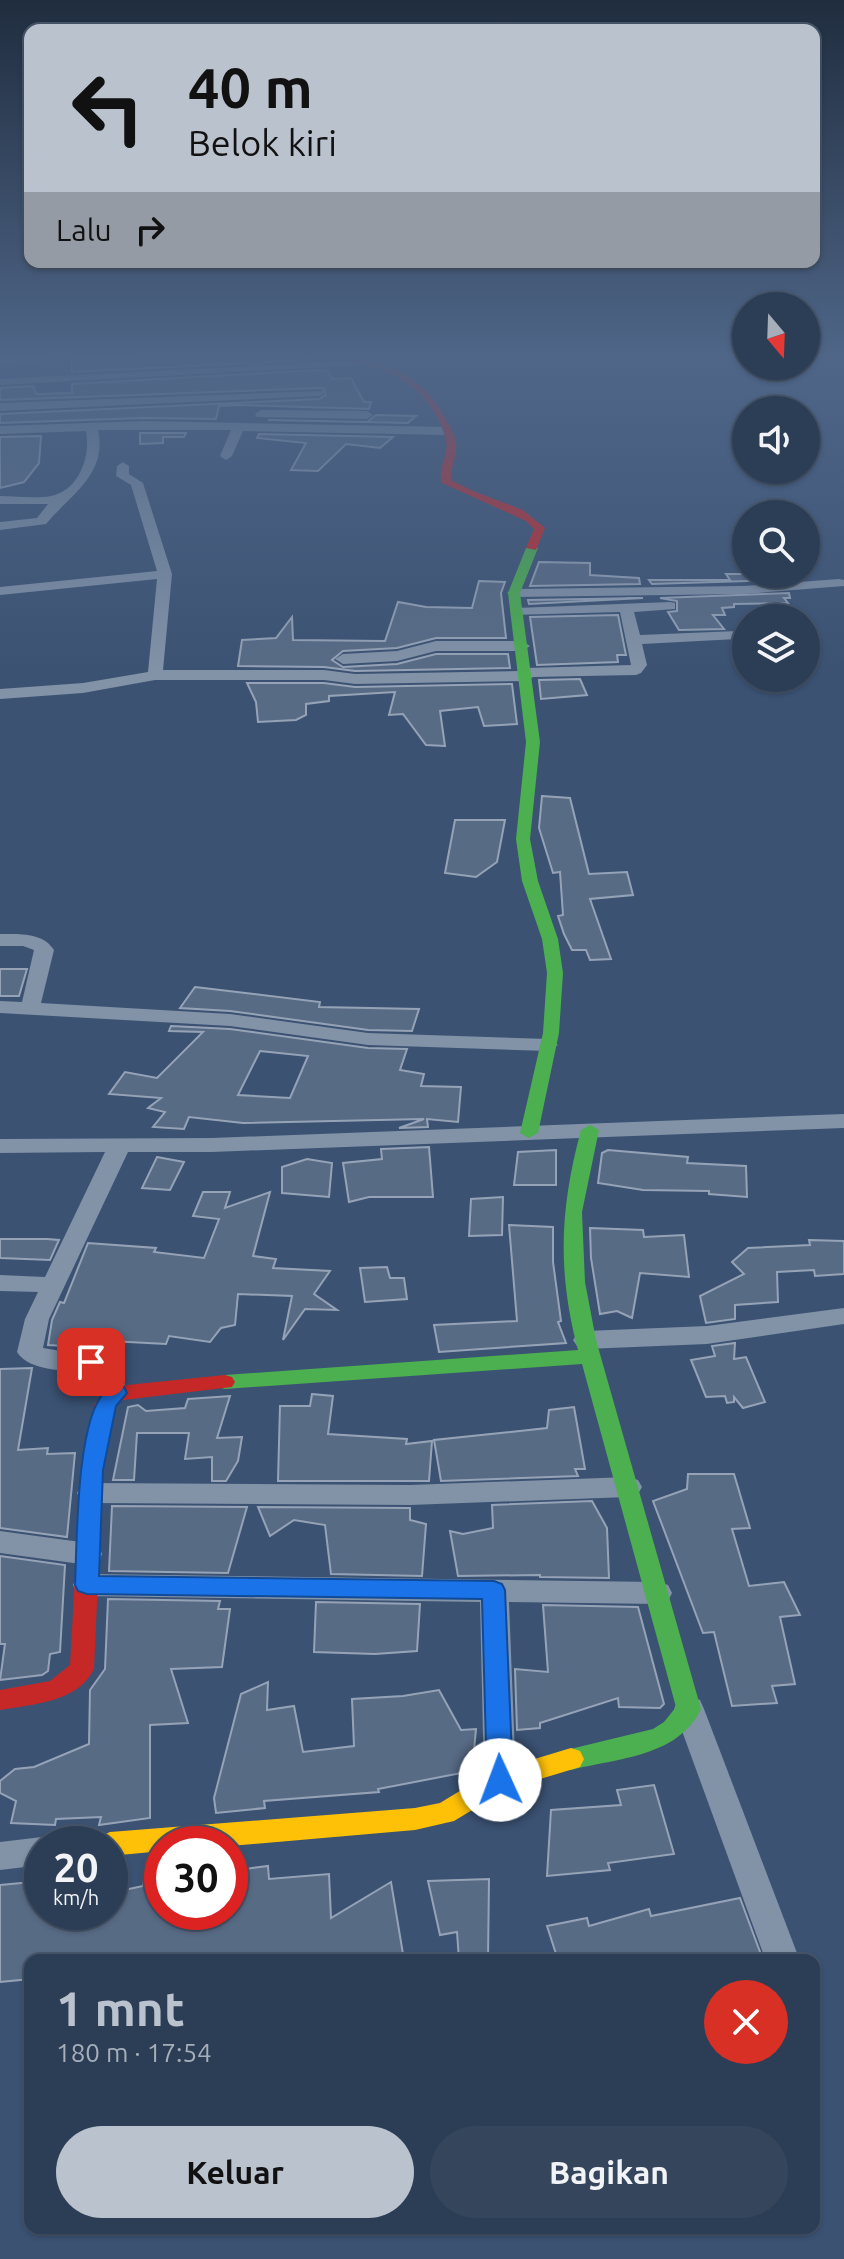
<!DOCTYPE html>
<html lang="id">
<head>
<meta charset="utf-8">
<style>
	body { margin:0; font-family:Ubuntu,sans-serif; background:#34455c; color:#f1f3f6; height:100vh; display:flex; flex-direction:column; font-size:30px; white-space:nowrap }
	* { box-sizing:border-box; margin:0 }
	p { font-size:26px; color:#a6aeb9 }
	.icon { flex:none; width:44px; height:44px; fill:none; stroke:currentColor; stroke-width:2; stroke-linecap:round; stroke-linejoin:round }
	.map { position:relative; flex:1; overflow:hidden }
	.details { position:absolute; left:24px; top:1954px; width:796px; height:280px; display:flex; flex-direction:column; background:#2c3e56; border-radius:16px; box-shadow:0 2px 6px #0004,0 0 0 2px #48576c }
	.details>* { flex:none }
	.banner { position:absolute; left:24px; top:24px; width:796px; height:244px; border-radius:16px; box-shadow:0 2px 6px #0004,0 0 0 2px #48576c; background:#bac2ce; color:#111; overflow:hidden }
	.needle { width:52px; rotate:161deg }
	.tools { position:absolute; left:732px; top:292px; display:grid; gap:16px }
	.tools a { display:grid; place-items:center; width:88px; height:88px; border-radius:50%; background:#2c3e56; box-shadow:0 2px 6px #0004,0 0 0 2px #48576c; font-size:40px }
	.speed { position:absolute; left:24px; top:1826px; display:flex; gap:16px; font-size:40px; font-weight:700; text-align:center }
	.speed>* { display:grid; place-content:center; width:104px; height:104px; border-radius:50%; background:#2c3e56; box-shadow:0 2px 6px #0004,0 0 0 2px #48576c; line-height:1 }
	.speed small { font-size:20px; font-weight:400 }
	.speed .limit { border:12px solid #d22; background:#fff; color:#111 }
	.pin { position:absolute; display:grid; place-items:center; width:68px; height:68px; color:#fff; margin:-34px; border-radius:16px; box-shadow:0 4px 12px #0006 }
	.me { position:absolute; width:88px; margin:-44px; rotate:358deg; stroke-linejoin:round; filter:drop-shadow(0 0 6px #0008) }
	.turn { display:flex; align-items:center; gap:28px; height:168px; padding:0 32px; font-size:36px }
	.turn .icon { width:104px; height:104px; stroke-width:2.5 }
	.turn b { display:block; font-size:56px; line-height:68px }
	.then { display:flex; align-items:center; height:76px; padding:0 32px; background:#0003; gap:16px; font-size:30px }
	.round { display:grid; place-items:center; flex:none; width:84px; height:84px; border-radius:42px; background:#34455c }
	.head { display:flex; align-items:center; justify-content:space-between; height:136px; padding:0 32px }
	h1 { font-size:48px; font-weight:600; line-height:60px; color:#bac2ce }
	.button { display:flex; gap:16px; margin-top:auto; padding:16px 32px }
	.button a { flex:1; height:92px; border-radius:48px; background:#bac2ce; color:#111; font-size:32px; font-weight:600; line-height:92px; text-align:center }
	.button a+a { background:#34455c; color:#f1f3f6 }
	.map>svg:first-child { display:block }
</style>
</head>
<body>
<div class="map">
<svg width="844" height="2259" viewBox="0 0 844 2259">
	<rect width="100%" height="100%" fill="#3b5273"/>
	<g fill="#586b85" stroke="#96a3b6" stroke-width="2" fill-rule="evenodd">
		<polygon points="135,357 313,357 314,360 72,372 72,360"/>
		<polygon points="318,370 327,371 333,379 351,378 364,402 371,402 369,409 240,405 219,406 216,419 143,418 0,423 0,414 319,399 326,395 323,388 0,400 0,388 33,386 37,394 72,393 72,384"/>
		<polygon points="376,415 416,416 408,423 268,420 367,422"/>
		<polygon points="140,433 186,433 184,437 163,437 163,443 140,444"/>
		<polygon points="259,434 393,437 380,448 346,444 318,471 291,470 306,443 257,438"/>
		<polygon points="41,436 39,463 24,482 0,488 0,437"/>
		<polygon points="539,562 590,563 590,575 639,578 640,584 530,586"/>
		<polygon points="726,574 782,574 784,580 652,584 649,580 730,580"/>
		<polygon points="479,581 505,582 501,593 506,638 436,638 397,648 343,651 332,660 343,667 397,664 436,654 508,654 510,668 355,671 324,667 238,666 242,640 276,638 292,617 293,640 385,641 398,602 426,607 472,608"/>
		<polygon points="789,593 790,598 784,598 788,603 734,604 734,607 722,608 725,615 713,615 724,629 679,630 668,612 677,611 677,601 660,598"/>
		<polygon points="643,598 529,604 528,600"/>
		<polygon points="618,615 626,655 617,655 618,662 537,665 530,617"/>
		<polygon points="580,679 587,695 541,699 539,680"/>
		<polygon points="247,683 324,683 355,687 512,684 517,724 484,726 478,707 440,711 445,746 426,745 403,714 389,715 395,692 329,696 329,701 306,704 306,715 296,720 258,722 256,702"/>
		<polygon points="542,796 570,798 589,874 627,872 633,895 590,899 611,959 590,960 586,950 572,950 564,934 558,916 563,915 560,872 553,873 539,828"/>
		<polygon points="455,820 505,820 497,862 476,877 445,873"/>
		<polygon points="0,969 27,969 19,996 0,996"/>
		<polygon points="195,987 320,1002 319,1007 419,1009 412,1031 368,1030 230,1011 180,1008"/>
		<path d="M171,1026L230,1029L368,1048L407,1049L400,1070L424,1074L421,1086L461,1087L458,1122L427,1119L428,1127L399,1128L424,1119L243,1123L189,1117L184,1129L153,1127L165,1112L148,1108L161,1098L109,1094L125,1072L157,1078L203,1032L169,1031ZM260,1051L308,1056L290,1098L238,1095Z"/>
		<polygon points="429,1147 433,1197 369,1197 349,1202 343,1163 382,1159 381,1149"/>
		<polygon points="556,1150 556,1185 514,1185 518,1152"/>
		<polygon points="608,1150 688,1157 687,1163 746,1166 747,1197 709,1194 709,1191 643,1190 598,1183 602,1153"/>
		<polygon points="157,1157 184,1162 170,1190 142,1188"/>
		<polygon points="307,1159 332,1163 329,1197 282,1193 282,1167"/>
		<polygon points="203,1192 230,1192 225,1208 270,1192 253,1256 276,1259 273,1268 330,1271 314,1294 337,1310 305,1309 283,1340 292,1296 238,1294 235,1325 221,1328 210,1342 169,1336 166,1344 71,1339 65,1346 48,1345 52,1320 60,1302 64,1303 88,1243 156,1248 154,1252 204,1258 219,1219 193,1216"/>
		<polygon points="503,1197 502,1235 469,1236 471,1199"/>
		<polygon points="509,1225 553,1227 553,1262 561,1321 558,1322 566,1343 439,1352 434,1325 517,1321"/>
		<polygon points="590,1228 643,1230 644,1237 684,1235 689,1277 640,1273 632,1318 617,1311 600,1314 591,1258"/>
		<polygon points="0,1239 47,1239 59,1240 50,1260 0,1258"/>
		<polygon points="809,1240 844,1241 844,1274 815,1276 814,1270 777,1272 778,1302 735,1305 735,1319 706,1323 700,1296 744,1274 732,1262 748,1248 810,1245"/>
		<polygon points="387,1267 390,1278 404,1278 407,1299 365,1302 360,1268"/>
		<polygon points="735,1343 734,1359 746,1357 765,1402 743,1408 734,1397 734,1402 727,1403 725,1396 706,1397 691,1360 715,1356 712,1346"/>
		<polygon points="32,1368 18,1450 48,1448 47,1454 75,1453 67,1537 0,1528 0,1369"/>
		<polygon points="312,1394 333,1396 328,1434 407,1439 406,1444 432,1441 429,1481 278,1481 280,1406 310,1406"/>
		<polygon points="230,1396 217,1438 242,1437 238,1461 226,1481 212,1481 212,1457 185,1459 189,1433 137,1433 134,1480 113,1480 128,1407 138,1405 146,1411 185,1408 188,1399"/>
		<polygon points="574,1407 585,1469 575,1469 578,1476 441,1481 434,1440 547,1428 549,1410"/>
		<polygon points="688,1474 734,1474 750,1528 732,1529 749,1586 784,1582 800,1615 780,1617 795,1684 772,1686 777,1703 732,1706 714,1632 703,1633 653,1501 687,1489"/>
		<polygon points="592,1501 607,1528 609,1578 540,1577 540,1575 458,1576 450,1531 463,1534 493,1528 492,1505"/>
		<polygon points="112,1506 247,1507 228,1573 109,1571"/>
		<polygon points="258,1507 410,1508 410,1520 426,1524 422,1576 331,1574 325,1525 294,1520 270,1536"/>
		<polygon points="0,1556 65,1565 60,1652 50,1654 48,1671 42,1675 0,1680 5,1644 0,1644"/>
		<polygon points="108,1599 220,1601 218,1609 230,1609 222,1667 171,1669 188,1723 150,1725 150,1818 99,1825 101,1817 56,1819 55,1825 11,1823 16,1801 0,1793 0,1781 15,1769 34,1767 89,1744 90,1690 105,1669"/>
		<polygon points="316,1602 420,1604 417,1651 375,1654 314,1652"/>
		<polygon points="543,1605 638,1607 664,1704 660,1708 619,1707 618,1698 540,1723 540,1728 517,1730 515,1669 548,1672"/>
		<polygon points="268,1682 267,1710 294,1706 303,1752 354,1746 352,1699 403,1696 439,1690 461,1730 476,1729 472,1771 378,1789 379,1792 264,1801 265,1808 216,1813 214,1798 241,1694"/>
		<polygon points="654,1785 674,1854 608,1863 610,1870 547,1876 551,1810 621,1805 617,1790"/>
		<polygon points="268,1866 269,1879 329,1874 331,1918 391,1882 404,1960 30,1960 30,1979 0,1982 0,1885 42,1881 42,1912 110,1912 110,1893 143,1886 143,1882 162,1880 162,1912 230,1912 230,1871"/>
		<polygon points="489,1879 488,1960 459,1960 457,1932 440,1935 428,1881"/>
		<polygon points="740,1898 763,1960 558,1960 547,1926 587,1918 589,1926 649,1909 651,1916"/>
	</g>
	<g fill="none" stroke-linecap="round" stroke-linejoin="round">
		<g fill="#8292a7" fill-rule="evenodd">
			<polygon points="53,357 48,360 0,364 0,358"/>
			<polygon points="366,360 366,364 362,365 0,385 0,379"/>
			<polygon points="323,391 323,395 319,396 0,411 0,403"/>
			<polygon points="261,410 367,411 373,415 367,419 257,417 255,414"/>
			<path d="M143,421L446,427L452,431L446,435L243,431L232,456L226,460L220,456L231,430H98C108,474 70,495 46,524L0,530V522L37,518L48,504H0V496C16,496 34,499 51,496C79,491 91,456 86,431L0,434V426Z"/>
			<polygon points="123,462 129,466 129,474 143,483 172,574 163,670 324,670 355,674 519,671 526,668 631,665 620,612 511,615 511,609 516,608 670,602 675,603 675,609 634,612 640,635 737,631 744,635 737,639 642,644 647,665 641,673 636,675 533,677 526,681 355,684 324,680 155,680 83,693 0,699 0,689 83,683 148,672 157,579 0,595 0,587 157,571 131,485 116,476 117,466"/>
			<polygon points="839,579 844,580 844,586 744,594 514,597 507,593 514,589 744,586"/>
			<polygon points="436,641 522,641 530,646 522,651 436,651 397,661 343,664 335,659 343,654 397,651"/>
			<path d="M0,934C18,934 43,932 54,950L41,1003L230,1014L368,1033L548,1039L558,1045L548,1051L368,1045L230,1026L0,1013V1001L22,1002L34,950L23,946H0Z"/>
			<path d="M844,1114V1128L212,1152H128L49,1319L43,1348L109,1359L130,1393L126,1399L117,1402L108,1399L92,1373C71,1370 30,1373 17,1352L25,1319L38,1292L0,1291V1275L45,1277L105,1152L0,1153V1139L212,1138Z"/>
			<polygon points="844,1308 844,1324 707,1344 586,1349 577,1346 573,1340 577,1334 586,1331 707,1326"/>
			<polygon points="628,1477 638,1480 642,1487 638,1494 628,1497 410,1505 91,1503 81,1500 77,1493 81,1486 91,1483 410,1485"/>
			<polygon points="0,1531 88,1543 98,1546 102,1554 98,1562 88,1565 0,1553"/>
			<polygon points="87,1574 658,1582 668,1585 672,1593 668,1601 658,1604 509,1602 516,1780 511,1789 500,1793 489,1789 484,1780 480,1602 87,1596 77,1593 73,1585 77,1577"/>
			<polygon points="689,1696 700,1700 704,1709 797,1953 794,1960 766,1960 763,1953 674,1709 678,1700"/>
			<polygon points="42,1837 55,1844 42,1844 42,1865 0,1870 0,1842"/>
		</g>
		<g fill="#4caf50" fill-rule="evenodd">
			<polygon points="532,545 538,548 520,593 540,742 530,839 538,881 558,939 563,973 559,1033 538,1133 529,1138 520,1133 543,1033 547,973 542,939 522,881 516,839 526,742 508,593 526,548"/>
			<path d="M590,1125L599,1130L582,1212L585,1282L596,1340L701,1709C678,1757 618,1758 571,1770L562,1767L558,1759L562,1751L653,1729L664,1722L676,1707L582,1364L225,1389L218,1387L215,1382L218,1377L225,1375L578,1350C557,1271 560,1208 581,1130Z"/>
		</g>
		<polygon fill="#ffc107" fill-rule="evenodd" points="571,1748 580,1751 584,1759 580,1767 507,1789 454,1821 415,1830 230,1846 162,1844 162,1851 110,1856 110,1844 97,1844 101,1836 110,1832 415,1808 440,1803 491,1772"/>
		<g fill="#c62828" fill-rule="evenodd">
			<path d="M334,357C380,357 420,373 443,414C448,422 455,434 456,443C458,455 450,467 451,480L473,491L523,510L545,528L536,550L526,548L534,529L526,521L442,483C437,468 449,456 446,441C438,405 409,378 375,368C362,364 345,364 334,357Z"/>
			<path d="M225,1375L232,1377L235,1382L232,1387L123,1400L116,1406L103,1470L94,1669C77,1703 33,1704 0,1710V1690L50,1681L70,1665L81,1470L95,1403L110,1388L117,1386Z"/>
		</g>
	</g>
	<linearGradient id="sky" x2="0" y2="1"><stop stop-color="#202d3f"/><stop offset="0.53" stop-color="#4f6688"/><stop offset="1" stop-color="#4f6688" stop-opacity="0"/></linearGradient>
	<rect width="844" height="673" fill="url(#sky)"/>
	<path fill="#1a73e8" stroke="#114b97" stroke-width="2" d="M91,1355L112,1363L127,1393L116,1406L103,1470L99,1576L494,1581L502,1584L505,1590L513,1780L509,1787L500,1791L490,1787L487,1780L482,1599L87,1594L78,1591L75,1585C77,1543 76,1419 105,1392L97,1373L81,1362L84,1357Z"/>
</svg>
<div class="tools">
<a><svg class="needle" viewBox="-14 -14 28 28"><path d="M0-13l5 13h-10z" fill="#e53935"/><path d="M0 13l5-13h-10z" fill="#a6aeb9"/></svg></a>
<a><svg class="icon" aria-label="sound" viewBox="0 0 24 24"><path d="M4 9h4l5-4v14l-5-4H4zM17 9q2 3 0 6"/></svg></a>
<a><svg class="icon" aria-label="search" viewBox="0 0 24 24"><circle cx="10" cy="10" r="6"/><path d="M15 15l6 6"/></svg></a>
<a><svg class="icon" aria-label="layers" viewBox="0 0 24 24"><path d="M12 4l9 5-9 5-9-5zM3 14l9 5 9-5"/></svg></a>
</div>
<div class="speed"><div>20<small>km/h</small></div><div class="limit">30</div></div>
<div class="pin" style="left:91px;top:1362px;background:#d93025"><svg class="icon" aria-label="arrive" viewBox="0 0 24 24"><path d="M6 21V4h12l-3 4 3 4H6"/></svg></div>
<svg class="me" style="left:500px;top:1780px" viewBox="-20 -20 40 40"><circle r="19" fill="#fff"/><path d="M0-13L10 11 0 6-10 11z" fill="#1a73e8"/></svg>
<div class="banner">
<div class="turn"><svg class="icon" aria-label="left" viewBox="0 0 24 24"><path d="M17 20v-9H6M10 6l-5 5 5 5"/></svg><div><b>40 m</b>Belok kiri</div></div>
<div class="then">Lalu<svg class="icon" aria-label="right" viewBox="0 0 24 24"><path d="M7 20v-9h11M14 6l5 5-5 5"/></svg></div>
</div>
<section class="details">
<div class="head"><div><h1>1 mnt</h1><p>180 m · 17:54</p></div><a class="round" style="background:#d93025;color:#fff"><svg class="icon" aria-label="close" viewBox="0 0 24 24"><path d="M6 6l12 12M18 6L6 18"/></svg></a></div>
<div class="button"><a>Keluar</a><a>Bagikan</a></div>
</section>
</div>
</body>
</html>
